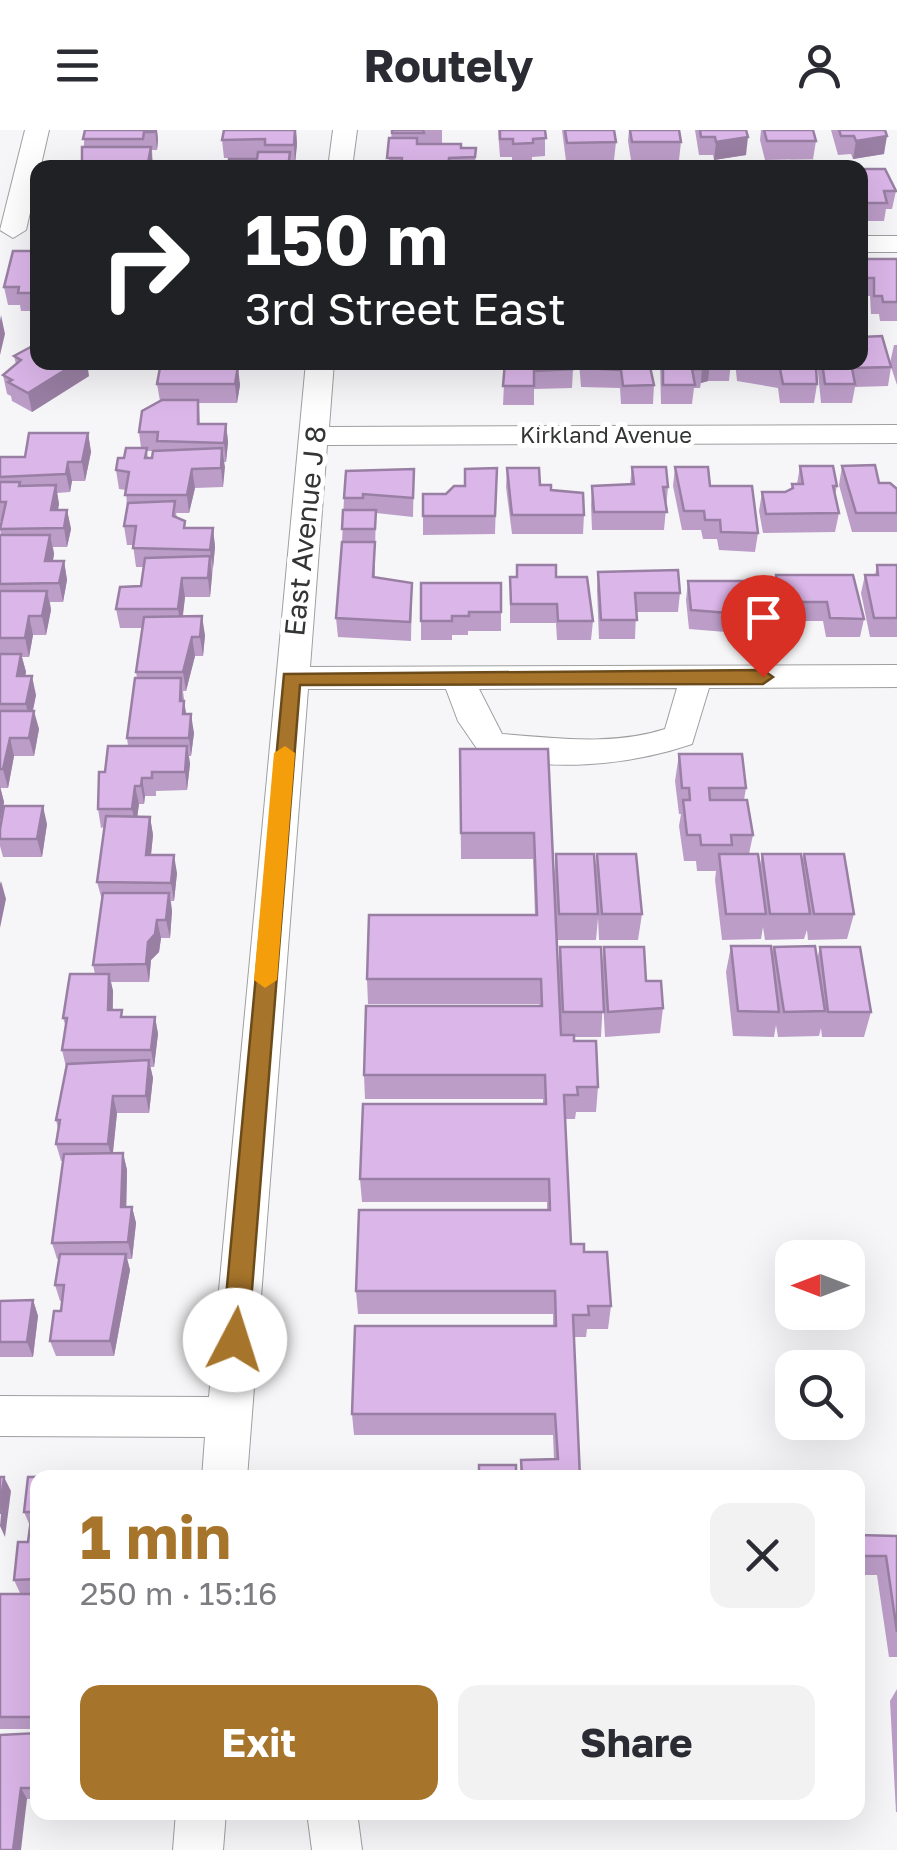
<!DOCTYPE html>
<html lang="en">
<head>
<meta charset="utf-8">
<style>
	body { margin:0; font-family:"Golos Text",sans-serif; background:#f2f2f3; color:#2b2b33; height:100vh; display:flex; flex-direction:column; font-size:38px; white-space:nowrap }
	* { box-sizing:border-box; margin:0 }
	p { font-size:32px; color:#7c7c81 }
	.icon { flex:none; width:55px; height:55px; fill:none; stroke:currentColor; stroke-width:2; stroke-linecap:round; stroke-linejoin:round }
	.map { position:relative; flex:1; overflow:hidden }
	.side { position:absolute; left:30px; top:1340px; width:835px; height:350px; display:flex; flex-direction:column; background:#fff; border-radius:20px; box-shadow:0 10px 40px #0002 }
	.side>* { flex:none }
	.top-card { position:absolute; left:30px; top:30px; width:838px; height:210px; border-radius:20px; box-shadow:0 10px 40px #0002; background:#202124; color:#fff; overflow:hidden }
	.needle { width:65px; rotate:270deg }
	.tools { position:absolute; left:775px; top:1110px; display:grid; gap:20px }
	.tools a { display:grid; place-items:center; width:90px; height:90px; border-radius:20px; background:#fff; box-shadow:0 10px 40px #0002; font-size:50px }
	.pin { position:absolute; display:grid; place-items:center; width:85px; height:85px; color:#fff; margin:-102px -42px; border-radius:50% 50% 50% 0; rotate:-45deg; box-shadow:0 0 10px #0007 }
	.pin .icon { rotate:45deg }
	.me { position:absolute; width:110px; margin:-55px; rotate:5deg; stroke-linejoin:round; filter:drop-shadow(0 0 8px #0008) }
	.turn { display:flex; align-items:center; gap:35px; height:210px; padding:0 50px; font-size:45px }
	.turn .icon { width:130px; height:130px; stroke-width:2.5 }
	.turn b { display:block; font-size:70px; line-height:85px }
	.round { display:grid; place-items:center; flex:none; width:105px; height:105px; border-radius:20px; background:#f2f2f3 }
	.summary { display:flex; align-items:center; justify-content:space-between; height:170px; padding:0 50px }
	h1 { font-size:60px; font-weight:700; line-height:75px; color:#a6742a }
	.cta { display:flex; gap:20px; margin-top:auto; padding:20px 50px }
	.cta a { flex:1; height:115px; border-radius:20px; background:#a6742a; color:#fff; font-size:40px; font-weight:700; line-height:115px; text-align:center }
	.cta a+a { background:#f2f2f3; color:#2b2b33 }
	header { display:flex; justify-content:space-between; align-items:center; height:130px; padding:0 50px; background:#fff; font-size:45px; font-weight:700 }
	.map>svg:first-child { display:block }
</style>
</head>
<body>
<header><svg class="icon" aria-label="menu" viewBox="0 0 24 24"><path d="M4 6h16M4 12h16M4 18h16"/></svg>Routely<svg class="icon" aria-label="person" viewBox="0 0 24 24"><circle cx="12" cy="8" r="4"/><path d="M4 21q1-7 8-7t8 7"/></svg></header>
<div class="map">
<svg width="897" height="1720" viewBox="0 0 897 1720">
	<rect width="100%" height="100%" fill="#f6f6f8"/>
	<g fill="none" stroke-linecap="round" stroke-linejoin="round">
		<defs>
			<g id="minor">
				<polygon points="25,0 49,0 26,100 13,108 0,100"/>
				<polygon points="333,0 357,0 352,38 328,38"/>
				<rect x="860" y="106" width="37" height="16"/>
				<path d="M306,232H334L329,297L897,295V313L327,315L310,537L897,535V557L709,558L692,614C628,636 546,643 480,623L458,591L446,559H308L247,1348H202L205,1307L0,1306V1266L209,1267ZM677,558L665,599C613,616 556,608 502,604L479,559Z"/>
				<polygon points="176,1682 226,1682 223,1720 173,1720"/>
				<polygon points="307,1682 357,1682 362,1720 312,1720"/>
			</g>
		</defs>
		<use href="#minor" stroke="#9e9fa0" stroke-width="2"/>
		<use href="#minor" fill="#fff" fill-rule="evenodd"/>
	</g>
	<g fill="#bc9dc8" fill-rule="evenodd">
		<polygon points="85,0 157,0 158,10 157,20 152,20 153,38 82,38"/>
		<polygon points="296,0 297,14 295,34 291,34 291,38 228,38 257,29 257,28 224,28 222,10"/>
		<polygon points="392,0 442,0 442,14 461,18 476,18 475,38 388,38"/>
		<polygon points="498,0 545,0 545,26 532,27 532,32 512,32 512,27 500,27"/>
		<polygon points="562,0 614,0 616,12 614,30 566,31"/>
		<polygon points="629,0 679,0 681,12 679,30 631,30 628,11"/>
		<polygon points="695,0 746,0 746,25 714,30 713,25 699,25"/>
		<polygon points="761,0 813,0 816,11 813,29 765,30 760,10"/>
		<polygon points="831,0 885,0 884,24 853,29 851,24 838,25"/>
		<polygon points="860,39 896,61 892,79 886,79 884,91 860,91"/>
		<polygon points="38,121 38,181 21,181 20,175 8,175 4,157"/>
		<polygon points="861,129 897,129 897,191 880,191 879,184 871,184 870,166 862,166 860,157"/>
		<polygon points="862,207 890,233 894,215 897,215 897,255 891,237 888,256 855,257 852,273 821,273 817,232 860,232 860,215"/>
		<polygon points="14,226 89,246 32,282 12,271 11,266 7,264 3,245 16,234"/>
		<path d="M161,232H234L240,255L237,273H199L200,294H226L228,312L226,332H224L223,357L195,358L189,383H176L177,388L186,398H213L215,417L210,467H185L183,486L205,505L203,526H195L186,561H183L186,584L194,603L191,626H189L190,634L187,660L156,661V666H145L144,674H139L137,686L150,687L153,705L151,725L177,743L174,771H171L172,781L170,808H161L159,822L151,830L149,852H111L113,861V880L123,887H155L158,904L154,937H150L153,948L149,983H117L113,1023H123L127,1040L126,1077H132L136,1093L132,1129H127L130,1140L114,1226H56L50,1211L61,1181L62,1171H60L55,1155L59,1129H57L52,1113L63,1031H61L56,1014L58,999L56,990L66,937L62,920L66,897L63,888L95,844L93,835L102,770L97,752L104,697L101,698L98,679L105,642L128,616L127,608L137,548L136,542L142,498H120L116,479L141,456L143,437H136L133,415H127L124,396L127,377L126,360L119,359L116,340L124,328L141,318L139,302L160,271L157,254ZM147,321H158L152,328H148Z"/>
		<polygon points="505,232 573,239 572,258 534,259 534,275 503,275"/>
		<polygon points="579,232 649,232 654,255 653,274 621,274 620,258 581,257"/>
		<polygon points="660,232 731,232 729,251 708,251 701,253 700,258 694,258 692,274 661,274"/>
		<polygon points="735,232 807,232 817,254 814,273 780,273 778,258 737,251"/>
		<polygon points="88,303 91,322 85,351 72,351 70,362 57,363 59,374 58,380 67,380 71,399 67,417 53,417 54,424 53,431 64,431 67,450 63,472 50,472 51,480 46,505 33,505 29,527 22,527 26,542 25,546 36,565 33,581 39,599 34,626 14,626 8,658 0,658 4,672 0,692 0,405 1,405 0,399 2,391 0,391 0,327 25,327"/>
		<polygon points="800,336 837,356 835,365 839,383 835,402 763,403 759,381 762,362 785,362 791,359 792,354 797,354"/>
		<polygon points="842,336 879,353 897,359 897,402 852,402 839,355"/>
		<polygon points="632,337 668,357 664,400 592,400 591,375 592,356 630,354"/>
		<polygon points="675,337 710,356 758,403 755,422 719,420 717,409 703,409 701,400 682,400 673,356"/>
		<polygon points="497,338 495,404 423,405 423,364 446,364 465,356"/>
		<polygon points="507,338 551,360 584,385 583,404 512,404 506,357"/>
		<polygon points="414,339 413,387 376,383 375,418 375,447 412,453 411,511 338,507 336,488 342,412 344,368"/>
		<polygon points="877,435 897,435 897,507 870,507 861,463 865,445 875,445"/>
		<polygon points="598,442 680,463 678,482 636,482 635,509 599,509 597,460"/>
		<polygon points="776,445 864,489 860,507 826,507 823,491 776,491 773,463"/>
		<polygon points="510,447 556,447 593,491 591,510 557,510 556,493 510,493"/>
		<polygon points="688,451 774,490 771,508 739,508 738,503 689,499 686,470"/>
		<polygon points="421,453 501,482 501,501 468,501 468,505 452,505 452,510 421,510"/>
		<polygon points="460,619 548,619 558,842 560,817 602,839 604,817 646,851 663,878 660,903 605,907 603,870 601,907 574,907 574,911 598,957 596,982 576,982 575,989 565,989 571,1114 584,1122 611,1176 608,1199 587,1199 586,1207 574,1207 580,1348 516,1344 520,1344 521,1330 554,1329 553,1305 354,1305 352,1284 553,1196 553,1184 358,1184 356,1161 547,1080 547,1072 362,1072 360,1049 543,974 543,969 365,969 364,945 540,876 539,874 368,874 367,849 535,785 533,729 461,729"/>
		<polygon points="679,624 746,658 744,670 753,705 749,724 760,735 762,724 802,734 804,724 854,784 847,809 808,810 807,800 804,809 765,810 763,797 761,809 722,810 715,750 716,741 697,741 696,731 684,731 679,696 681,684 679,684 675,651"/>
		<polygon points="47,694 42,727 3,727 0,716 0,699"/>
		<polygon points="556,724 595,746 597,724 642,784 638,810 599,810 598,788 596,810 557,810 554,750"/>
		<polygon points="731,816 772,826 774,817 817,829 820,817 871,882 864,907 822,907 821,898 819,906 778,907 776,895 774,907 733,906 726,842"/>
		<polygon points="33,1170 38,1186 33,1227 0,1227 0,1171"/>
		<polygon points="38,1348 38,1463 20,1463 14,1450 28,1412 30,1396 24,1382"/>
		<polygon points="858,1405 897,1406 897,1527 889,1527 877,1445 858,1445"/>
		<rect x="0" y="1464" width="38" height="135"/>
		<polygon points="897,1559 897,1682 896,1682 890,1571"/>
		<polygon points="38,1603 38,1669 27,1669 0,1720"/>
	</g>
	<g fill="#997fa3">
		<polygon points="155,0 157,0 158,10 157,20"/>
		<polygon points="296,0 297,14 295,34 294,15"/>
		<polygon points="887,6 884,24 853,29 856,11"/>
		<polygon points="748,7 746,25 714,30 716,12"/>
		<polygon points="151,17 153,38 147,38"/>
		<polygon points="1,185 5,204 0,225 0,191"/>
		<polygon points="78,232 87,232 89,246 32,282 28,263"/>
		<polygon points="710,232 708,251 701,253 702,235"/>
		<polygon points="238,236 240,255 237,273 235,254"/>
		<polygon points="226,294 228,312 226,332 224,313"/>
		<polygon points="88,303 91,322 85,351 82,332"/>
		<polygon points="222,318 225,337 223,357 221,338"/>
		<polygon points="68,332 72,351 70,362 66,344"/>
		<polygon points="192,339 195,358 189,383 187,365"/>
		<polygon points="56,355 59,374 54,399 51,380"/>
		<polygon points="67,380 71,399 67,417 64,398"/>
		<polygon points="213,398 215,417 213,438 210,420"/>
		<polygon points="50,405 54,424 49,450 45,431"/>
		<polygon points="210,426 212,445 210,467 208,448"/>
		<polygon points="64,431 67,450 63,472 59,453"/>
		<polygon points="182,448 185,467 181,498 178,479"/>
		<polygon points="47,461 51,480 46,505 42,486"/>
		<polygon points="29,486 33,505 29,527 25,508"/>
		<polygon points="202,486 205,505 203,526 200,507"/>
		<polygon points="192,507 195,526 186,561 183,542"/>
		<polygon points="21,524 26,542 21,565 17,546"/>
		<polygon points="32,546 36,565 30,593 26,574"/>
		<polygon points="181,548 183,577 184,571 187,590 185,603 180,571"/>
		<polygon points="34,581 39,599 34,626 29,608"/>
		<polygon points="191,584 194,603 191,626 189,608"/>
		<polygon points="10,608 14,626 8,658 3,639"/>
		<polygon points="187,616 190,634 187,660 185,642"/>
		<polygon points="142,648 145,666 144,674 141,656"/>
		<polygon points="0,656 4,672 0,692"/>
		<polygon points="135,656 139,674 136,697 132,679"/>
		<polygon points="43,676 47,694 42,727 37,709"/>
		<polygon points="150,687 153,705 149,743 146,725"/>
		<polygon points="174,725 177,743 174,771 171,753"/>
		<polygon points="1,751 6,769 0,798 0,754"/>
		<polygon points="169,763 172,781 170,808 166,790"/>
		<polygon points="157,790 161,808 159,822 151,830 149,852 146,834 148,812"/>
		<polygon points="109,844 113,861 112,897 108,880"/>
		<polygon points="155,887 158,904 154,937 151,920"/>
		<polygon points="149,930 153,948 149,983 146,966"/>
		<polygon points="113,966 117,983 112,1030 108,1014"/>
		<polygon points="123,1023 127,1040 126,1093 121,1077"/>
		<polygon points="132,1077 136,1093 132,1129 128,1112"/>
		<polygon points="126,1124 130,1140 114,1226 110,1211"/>
		<polygon points="33,1170 38,1186 33,1227 27,1212"/>
		<polygon points="4,1347 11,1361 5,1407 0,1396"/>
		<polygon points="21,1658 27,1669 21,1720 13,1720"/>
	</g>
	<g fill="#dbb6e9" stroke="#997fa3" stroke-width="2.5">
		<polygon points="85,0 155,0 154,2 144,2 143,9 83,9"/>
		<polygon points="224,0 295,0 294,15 265,15 265,9 222,10"/>
		<polygon points="392,0 423,0 424,3 392,3"/>
		<polygon points="500,0 545,0 546,8 533,9 533,13 513,14 513,9 500,9"/>
		<polygon points="565,0 614,0 616,12 567,13"/>
		<polygon points="630,0 679,0 681,12 632,12"/>
		<polygon points="700,0 746,0 748,7 716,12 715,7 701,7"/>
		<polygon points="764,0 813,0 816,11 767,11"/>
		<polygon points="839,0 885,0 887,6 856,11 854,6 841,6"/>
		<polygon points="389,8 417,8 417,14 461,14 461,18 476,18 475,27 449,28 448,37 401,37 402,28 387,28"/>
		<polygon points="82,17 151,17 147,38 82,36"/>
		<polygon points="258,22 290,22 288,38 228,38 229,29 257,29"/>
		<polygon points="792,31 813,31 815,38 792,38"/>
		<polygon points="689,34 689,38 655,38"/>
		<rect x="498" y="37" width="51" height="1"/>
		<polygon points="860,39 885,39 896,61 884,61 887,73 860,73"/>
		<polygon points="13,121 38,121 38,163 18,163 19,157 4,157"/>
		<polygon points="861,129 897,129 897,172 883,172 882,166 874,166 874,148 866,148"/>
		<polygon points="882,206 891,237 852,238 855,254 825,254 822,232 860,232 860,215 864,215 862,207"/>
		<polygon points="38,213 38,232 78,232 28,263 8,252 12,250 3,245 21,230 14,226"/>
		<polygon points="161,232 233,232 233,236 238,236 235,254 157,254"/>
		<polygon points="505,232 573,232 573,239 534,241 534,256 503,256"/>
		<polygon points="581,232 649,232 654,255 623,256 621,240 582,238"/>
		<polygon points="663,232 710,232 702,235 703,239 692,239 695,255 663,255"/>
		<polygon points="743,232 807,232 808,237 816,237 817,254 783,254 780,239"/>
		<polygon points="162,270 198,270 198,294 226,294 224,313 157,311 158,302 139,302 142,281"/>
		<polygon points="29,303 88,303 82,332 68,332 66,344 0,347 0,327 25,327"/>
		<polygon points="126,318 147,318 145,328 152,328 153,321 222,318 221,338 192,339 187,365 125,365 129,342 116,340 118,328 124,328"/>
		<polygon points="875,335 879,353 890,353 897,359 897,383 856,383 842,336"/>
		<polygon points="800,336 833,336 837,356 833,356 839,383 766,384 762,362 785,362 793,358 792,354 803,354"/>
		<polygon points="632,337 666,337 668,357 663,357 667,382 594,382 592,356 634,354"/>
		<polygon points="675,337 708,337 710,356 752,356 758,403 721,402 720,390 705,390 704,381 684,381"/>
		<polygon points="497,338 495,386 423,386 423,364 446,364 454,356 465,356 465,339"/>
		<polygon points="507,338 539,338 540,355 551,355 551,360 583,363 584,385 512,385"/>
		<polygon points="414,339 413,368 363,364 363,368 344,368 346,341"/>
		<polygon points="0,352 20,352 19,356 56,355 51,380 67,380 64,398 0,399 6,372 0,372"/>
		<polygon points="175,371 173,386 185,391 184,398 213,398 210,420 133,418 136,396 124,396 128,373"/>
		<polygon points="343,380 376,380 375,399 342,399"/>
		<polygon points="0,405 50,405 45,431 64,431 59,453 0,454"/>
		<polygon points="342,412 375,412 373,447 412,453 410,492 336,488"/>
		<polygon points="210,426 208,448 182,448 178,479 116,479 120,457 141,456 145,428"/>
		<polygon points="517,435 556,435 556,447 587,447 593,491 558,491 557,474 511,474 510,447 517,447"/>
		<polygon points="877,435 897,435 897,488 874,488 865,445 878,445"/>
		<polygon points="678,440 680,463 635,463 637,490 601,490 598,442"/>
		<polygon points="776,445 853,445 864,489 830,488 827,472 780,472"/>
		<polygon points="688,451 768,451 774,490 742,490 741,484 691,480"/>
		<polygon points="421,453 501,453 501,482 469,482 469,486 452,486 452,491 421,491"/>
		<polygon points="0,461 47,461 42,486 29,486 25,508 0,508"/>
		<polygon points="202,486 200,507 192,507 183,542 136,542 144,487"/>
		<polygon points="0,524 21,524 17,546 32,546 26,574 0,574"/>
		<polygon points="135,548 181,548 180,571 184,571 183,584 191,584 189,608 127,608"/>
		<polygon points="0,581 34,581 29,608 10,608 3,639 0,639"/>
		<polygon points="108,616 187,616 185,642 152,642 152,648 142,648 141,656 135,656 132,679 98,679 99,642 105,642"/>
		<polygon points="460,619 548,619 561,905 574,905 574,911 596,911 598,957 577,957 578,965 564,965 571,1114 584,1114 584,1122 607,1122 611,1176 588,1176 589,1185 573,1185 580,1348 454,1348 454,1345 479,1345 479,1335 516,1335 516,1344 522,1344 521,1330 558,1329 555,1284 352,1284 355,1196 556,1196 555,1161 356,1161 359,1080 550,1080 549,1049 360,1049 363,974 546,974 545,945 364,945 366,876 542,876 541,849 367,849 369,785 537,785 534,703 461,703"/>
		<polygon points="679,624 742,624 746,658 709,658 710,670 747,670 753,705 731,705 732,715 701,715 700,705 687,705 683,670 690,670 689,658 682,658"/>
		<polygon points="4,676 43,676 37,709 0,709 0,699"/>
		<polygon points="106,686 150,687 146,725 174,725 171,753 97,752"/>
		<polygon points="556,724 594,724 598,784 559,784"/>
		<polygon points="597,724 636,724 642,784 602,784"/>
		<polygon points="719,724 758,724 766,784 726,784"/>
		<polygon points="762,724 801,724 810,784 770,784"/>
		<polygon points="804,724 844,724 854,784 814,784"/>
		<polygon points="103,763 169,763 166,790 157,790 155,804 148,812 146,834 93,835"/>
		<polygon points="731,816 771,816 779,882 738,881"/>
		<polygon points="815,816 825,881 784,882 774,817"/>
		<polygon points="560,817 601,817 604,882 563,882"/>
		<polygon points="604,817 644,817 646,851 661,851 663,878 608,882"/>
		<polygon points="820,817 860,817 871,882 828,882"/>
		<polygon points="70,844 109,844 108,880 122,880 121,887 155,887 151,920 62,920 67,888 63,888"/>
		<polygon points="149,930 146,966 113,966 108,1014 56,1014 60,990 56,990 67,934"/>
		<polygon points="123,1023 121,1077 132,1077 128,1112 52,1113 64,1024"/>
		<polygon points="60,1124 126,1124 110,1211 50,1211 54,1181 61,1181 64,1155 55,1155"/>
		<polygon points="33,1170 27,1212 0,1212 0,1171"/>
		<polygon points="91,1346 91,1348 38,1348 38,1449 14,1450 18,1412 28,1412 32,1382 24,1382 28,1347"/>
		<polygon points="0,1347 4,1347 0,1384"/>
		<polygon points="858,1405 897,1406 897,1502 886,1426 858,1426"/>
		<rect x="0" y="1464" width="38" height="123"/>
		<polygon points="38,1603 38,1658 21,1658 13,1720 0,1720 0,1605"/>
	</g>
	<polygon fill="#a6742a" stroke="#6c4b1b" stroke-width="2.5" points="763,540 773,547 763,554 300,555 248,1210 244,1219 235,1222 226,1219 222,1210 284,544"/>
	<polygon fill="#f59e0b" points="285,616 295,623 277,850 265,858 254,850 274,623"/>
	<g text-anchor="middle" stroke-width="10" stroke-linejoin="round" paint-order="stroke">
		<g font-size="22" fill="#333434" stroke="#fff">
			<text x="606" y="313">Kirkland Avenue</text>
		</g>
		<g font-size="28" fill="#333434" stroke="#fff">
			<text transform="translate(305 401) rotate(-84)" y="10">East Avenue J 8</text>
		</g>
	</g>
</svg>
<div class="tools">
<a><svg class="needle" viewBox="-14 -14 28 28"><path d="M0-13l5 13h-10z" fill="#e53935"/><path d="M0 13l5-13h-10z" fill="#7c7c81"/></svg></a>
<a><svg class="icon" aria-label="search" viewBox="0 0 24 24"><circle cx="10" cy="10" r="6"/><path d="M15 15l6 6"/></svg></a>
</div>
<div class="pin" style="left:763px;top:547px;background:#d93025"><svg class="icon" aria-label="arrive" viewBox="0 0 24 24"><path d="M6 21V4h12l-3 4 3 4H6"/></svg></div>
<svg class="me" style="left:235px;top:1210px" viewBox="-20 -20 40 40"><circle r="19" fill="#fff"/><path d="M0-13L10 11 0 6-10 11z" fill="#a6742a"/></svg>
<div class="top-card">
<div class="turn"><svg class="icon" aria-label="right" viewBox="0 0 24 24"><path d="M7 20v-9h11M14 6l5 5-5 5"/></svg><div><b>150 m</b>3rd Street East</div></div>
</div>
<section class="side">
<div class="summary"><div><h1>1 min</h1><p>250 m · 15:16</p></div><a class="round"><svg class="icon" aria-label="close" viewBox="0 0 24 24"><path d="M6 6l12 12M18 6L6 18"/></svg></a></div>
<div class="cta"><a>Exit</a><a>Share</a></div>
</section>
</div>
</body>
</html>
